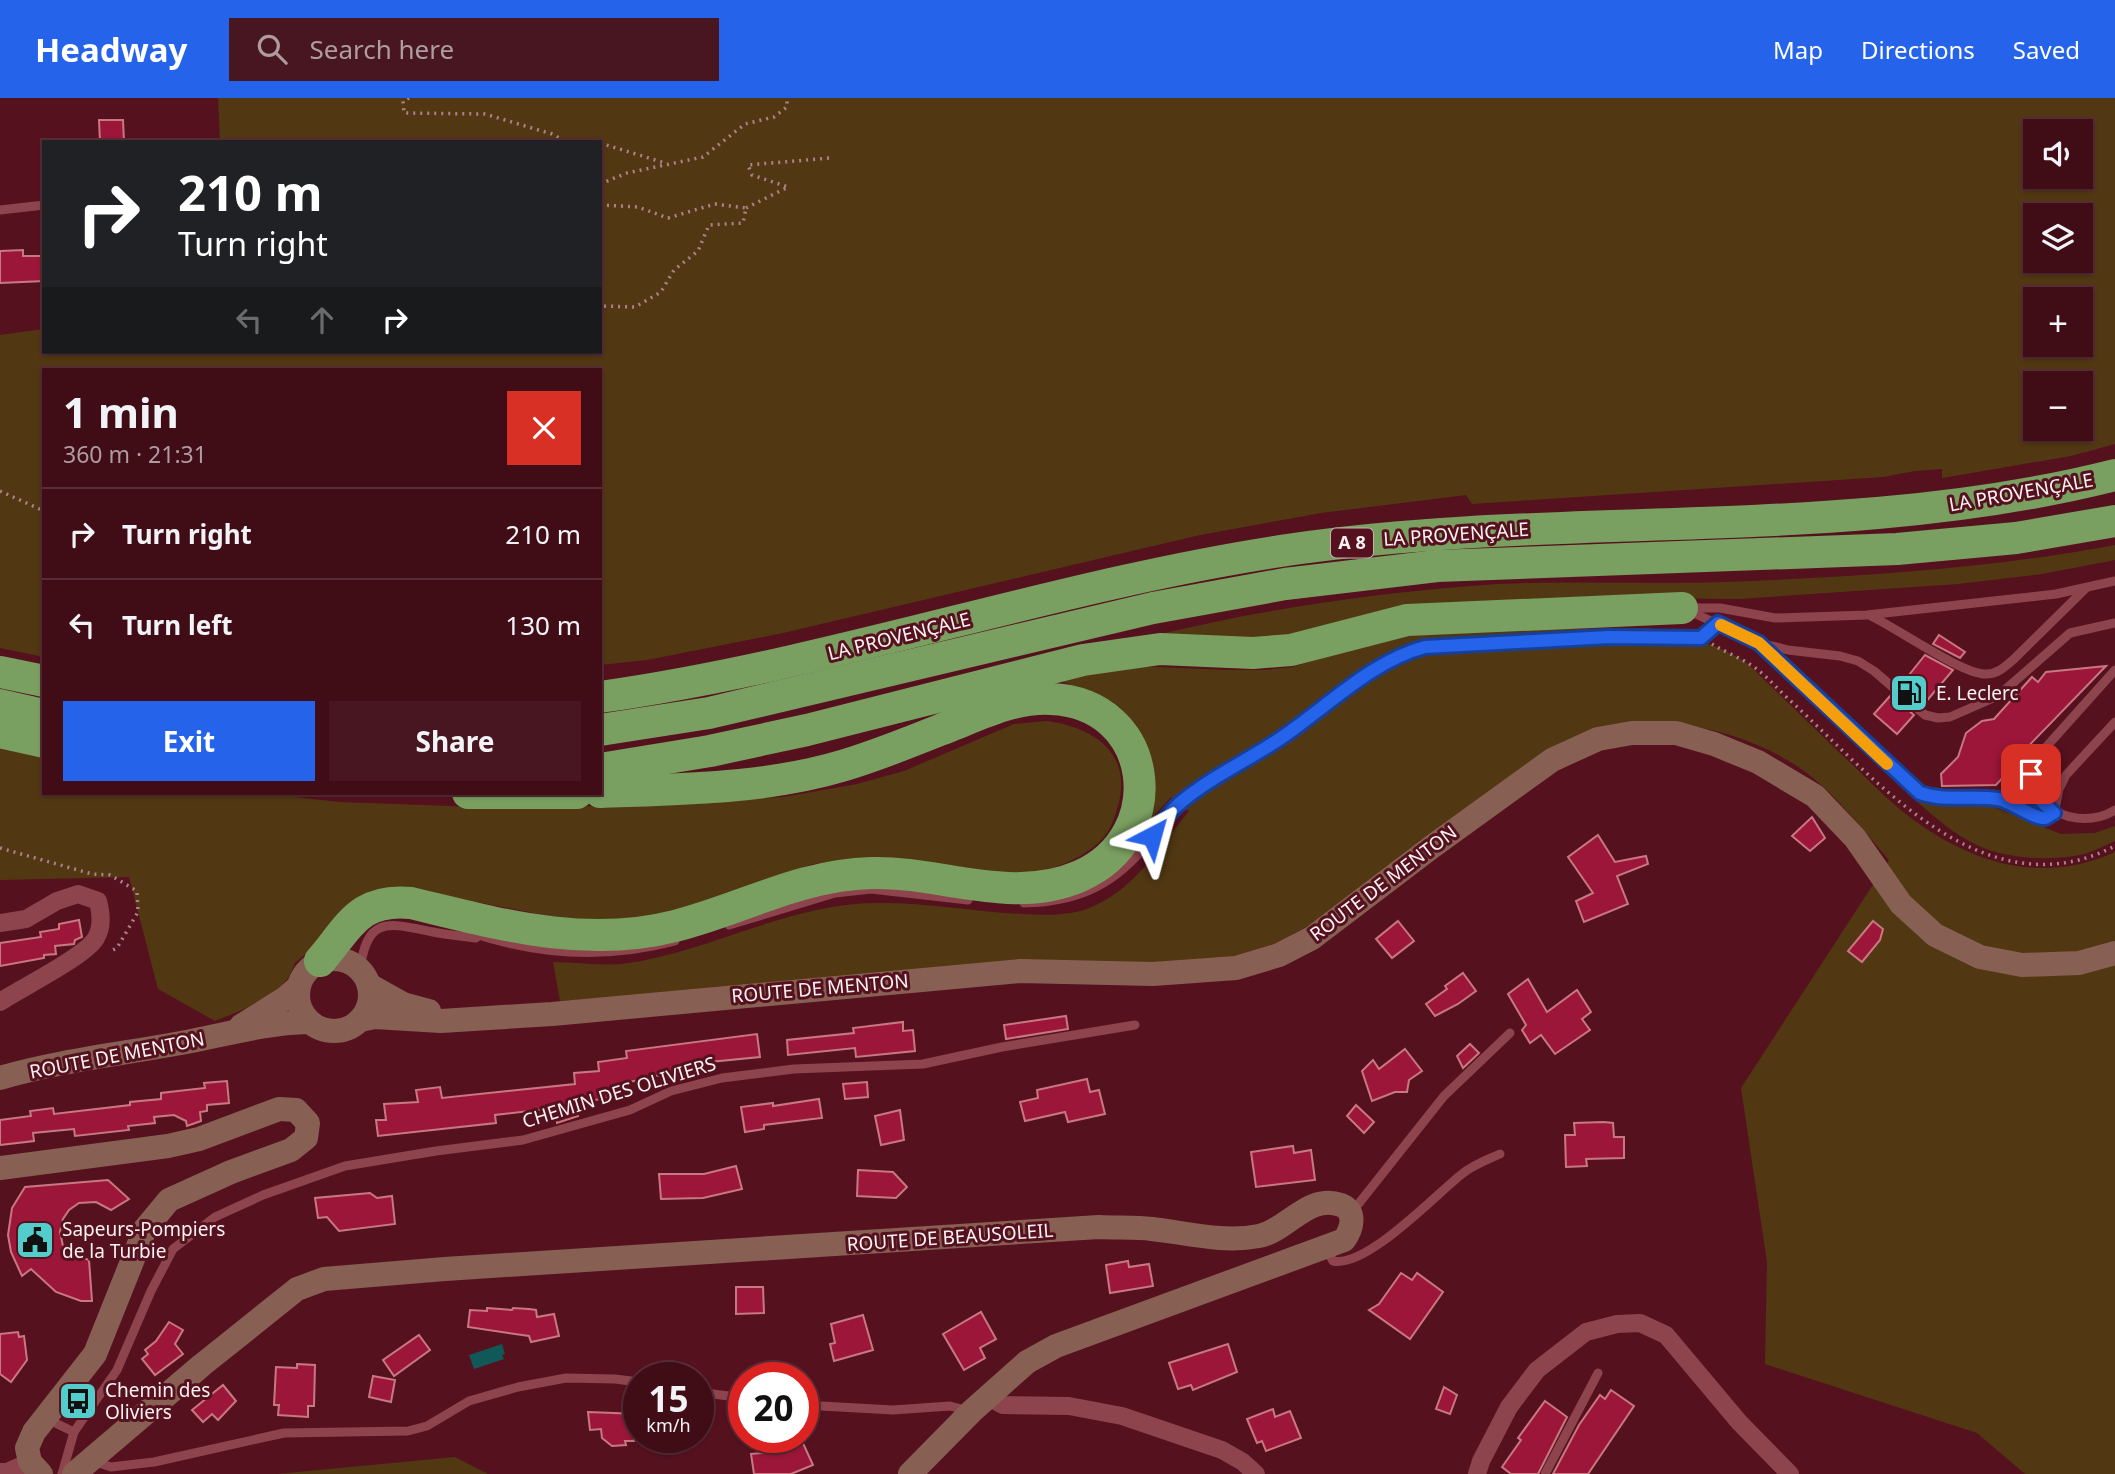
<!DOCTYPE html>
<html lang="en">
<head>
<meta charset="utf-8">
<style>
	body { margin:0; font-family:"Noto Sans",sans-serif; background:#471620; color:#f1f3f6; height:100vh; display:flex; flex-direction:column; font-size:26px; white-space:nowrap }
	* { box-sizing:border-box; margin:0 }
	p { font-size:23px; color:#ae9ca1 }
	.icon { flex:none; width:38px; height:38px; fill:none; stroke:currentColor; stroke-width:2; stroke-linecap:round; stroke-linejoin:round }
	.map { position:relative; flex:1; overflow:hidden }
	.drawer { position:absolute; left:42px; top:270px; width:560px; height:427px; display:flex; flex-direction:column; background:#400d17; border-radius:0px; box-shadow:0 2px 5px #0004,0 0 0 2px #592d36 }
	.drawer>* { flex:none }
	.banner { position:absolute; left:42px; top:42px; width:560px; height:214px; border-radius:0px; box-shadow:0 2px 5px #0004,0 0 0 2px #592d36; background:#202124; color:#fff; overflow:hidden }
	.buttons { position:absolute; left:2023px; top:21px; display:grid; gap:14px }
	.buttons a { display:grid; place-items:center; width:70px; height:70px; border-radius:0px; background:#400d17; box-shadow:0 2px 5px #0004,0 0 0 2px #592d36; font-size:35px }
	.speed { position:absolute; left:623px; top:1264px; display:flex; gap:14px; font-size:35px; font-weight:700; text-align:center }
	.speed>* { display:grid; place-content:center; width:91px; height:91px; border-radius:50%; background:#400d17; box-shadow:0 2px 5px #0004,0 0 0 2px #592d36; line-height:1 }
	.speed small { font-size:18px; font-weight:400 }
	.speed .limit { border:10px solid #d22; background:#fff; color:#111 }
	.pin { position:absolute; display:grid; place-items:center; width:60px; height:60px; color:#fff; margin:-30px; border-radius:14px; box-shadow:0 4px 10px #0006 }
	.me { position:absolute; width:77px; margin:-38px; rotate:39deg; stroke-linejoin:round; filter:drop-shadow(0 0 5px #0008) }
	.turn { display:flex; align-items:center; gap:24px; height:147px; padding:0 21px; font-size:32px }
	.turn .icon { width:91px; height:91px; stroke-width:2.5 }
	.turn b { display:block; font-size:49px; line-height:60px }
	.lanes { display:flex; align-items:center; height:66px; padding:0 21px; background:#0003; justify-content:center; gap:35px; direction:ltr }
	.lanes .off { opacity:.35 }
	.round { display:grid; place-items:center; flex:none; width:74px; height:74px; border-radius:0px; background:#471620 }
	.summary { display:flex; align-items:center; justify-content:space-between; height:119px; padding:0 21px }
	h1 { font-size:42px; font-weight:700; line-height:52px }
	.button { display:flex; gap:14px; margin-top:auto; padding:14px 21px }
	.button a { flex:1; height:80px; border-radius:0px; background:#2563eb; color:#fff; font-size:28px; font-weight:700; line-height:80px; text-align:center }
	.button a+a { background:#471620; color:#f1f3f6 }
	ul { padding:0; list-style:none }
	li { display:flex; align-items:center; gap:21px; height:91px; padding:0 21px; border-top:2px solid #592d36 }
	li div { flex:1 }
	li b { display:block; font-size:26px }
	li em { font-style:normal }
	header { display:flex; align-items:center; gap:42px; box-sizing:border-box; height:98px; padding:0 35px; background:#2563eb; color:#fff }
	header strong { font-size:33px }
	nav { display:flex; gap:38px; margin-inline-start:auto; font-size:24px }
	.search { width:490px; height:63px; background:#471620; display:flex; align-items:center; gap:18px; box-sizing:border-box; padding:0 24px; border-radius:0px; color:#ae9ca1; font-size:26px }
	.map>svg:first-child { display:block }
</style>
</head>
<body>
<header>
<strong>Headway</strong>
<div class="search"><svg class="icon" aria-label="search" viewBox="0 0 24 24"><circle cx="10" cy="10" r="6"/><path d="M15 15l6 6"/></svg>Search here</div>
<nav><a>Map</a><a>Directions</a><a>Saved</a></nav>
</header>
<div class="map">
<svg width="2115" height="1376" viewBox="0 0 2115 1376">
	<rect width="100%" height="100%" fill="#56111f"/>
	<g fill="#513813" fill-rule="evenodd">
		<path d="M218,0H2115V346L2071,358L1942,380V371L1915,373L1883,379L1472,406L1466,397L1321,415L1200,437L783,535L647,562L600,567V271H44V559L0,550V237L44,231V254H600V44H220ZM2035,33H2081V79H2035ZM2035,117H2081V163H2035ZM2035,201H2081V247H2035ZM2035,285H2081V331H2035Z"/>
		<path d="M2115,447V462L2042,476L1958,486L1739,501L1643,500L1259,544L1152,538C1253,513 1367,496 1471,488C1556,481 1640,487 1725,484C1856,479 1987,471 2115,447Z"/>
		<path d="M1648,530C1683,537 1716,545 1747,565C1779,596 1811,627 1843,658C1863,676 1881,696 1902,713C1965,763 2038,789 2115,754V1376H2025L1977,1335L1765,1266L1767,1164L1741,990L1889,762C1865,734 1841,703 1812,679C1774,649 1722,630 1674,626C1658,624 1641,627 1625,627L1319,822L1276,845L1212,865L560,903L553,864C575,864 600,868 622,866C708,855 787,806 875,805C924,804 974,814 1024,816C1044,817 1067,818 1087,811C1134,793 1158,751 1189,713L1171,699L1149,724C1151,715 1154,706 1155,697C1160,632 1111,595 1054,582L1135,568L1225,572H1264L1292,569L1385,541L1432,532Z"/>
		<path d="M1047,623C1091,629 1131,653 1119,704C1116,715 1113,726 1107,735C1088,761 1051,772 1021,778L853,761L813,766L669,815L623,823H574L431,795L345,809L330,825L315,848L295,865L289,879L281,888L260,905L215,923L158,891L129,779L0,782V645L44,656V695H257L340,704L529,711L783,699L857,686L904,673L1014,626Z"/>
		<path d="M1909,697L1930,705L1946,708H1991L2061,736L2095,735L2115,728V743C2102,749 2089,756 2074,758C2042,763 1998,760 1969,743C1947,731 1928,713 1909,697Z"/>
		<polygon points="455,1359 488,1376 277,1376"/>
	</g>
	<polygon fill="#115958" points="502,1246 505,1256 502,1257 504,1261 474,1271 469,1257"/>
	<g fill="#9c1639" stroke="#c77880" stroke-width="2">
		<polygon points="99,22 123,22 124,44 100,44"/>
		<polygon points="23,152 23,158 44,158 44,183 0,185 0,153"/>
		<polygon points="1939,537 1965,554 1960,560 1933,546"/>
		<polygon points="1925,557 1953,572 1924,606 1901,587"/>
		<polygon points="2106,568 2014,663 2016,665 1996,687 1942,688 1941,676 1958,659 1966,635 1982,623 1994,621 2032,579 2038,584 2046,574"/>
		<polygon points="1891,597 1914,617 1897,636 1874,616"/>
		<polygon points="1812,719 1825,740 1810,753 1792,738"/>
		<polygon points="1598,737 1615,764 1646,758 1648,766 1617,778 1628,806 1584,824 1576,803 1593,795 1568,759"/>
		<polygon points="79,822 82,839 75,842 74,846 55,848 56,856 44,857 44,860 0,868 0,845 41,839 40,834 59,831 59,826"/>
		<polygon points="1398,823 1414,843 1392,860 1376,841"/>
		<polygon points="1873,823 1883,831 1880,842 1862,864 1848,853"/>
		<polygon points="1463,875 1476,893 1458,906 1435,918 1426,906 1447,891 1445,888"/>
		<polygon points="1528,881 1547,914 1577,892 1591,914 1582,921 1590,932 1555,956 1541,937 1530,945 1522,932 1526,927 1508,896"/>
		<polygon points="1066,918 1068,931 1006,941 1004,927"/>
		<polygon points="903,924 903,933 913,932 915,953 856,959 855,950 788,957 787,942 854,935 853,930"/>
		<polygon points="757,936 760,959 679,967 680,975 655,978 655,981 625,984 625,997 577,1005 578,1018 557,1025 555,1010 495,1017 496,1025 378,1038 376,1022 386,1022 384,1006 418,1004 416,992 440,989 442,1000 575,986 574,975 599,973 598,964 627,960 626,953"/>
		<polygon points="1470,946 1479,955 1463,970 1457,958"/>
		<polygon points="1405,951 1422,973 1409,982 1407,994 1395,994 1372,1003 1362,973 1373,962 1379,971"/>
		<polygon points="1087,981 1090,994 1099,992 1105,1016 1068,1024 1065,1014 1025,1023 1020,1004 1038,1000 1037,992"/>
		<polygon points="227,983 229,1005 207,1007 207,1013 200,1014 201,1023 187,1028 186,1023 174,1017 154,1019 155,1025 128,1028 129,1032 75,1038 74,1031 33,1035 34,1043 0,1047 0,1022 31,1018 30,1013 53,1010 54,1016 130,1007 130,1004 161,1001 161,995 205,990 204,985"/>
		<polygon points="867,984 868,999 845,1001 843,986"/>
		<polygon points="819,1001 822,1020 764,1027 764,1031 745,1034 741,1009 773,1005 773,1008"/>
		<polygon points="1356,1007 1374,1024 1364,1035 1347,1018"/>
		<polygon points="900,1012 904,1042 881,1047 875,1018"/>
		<polygon points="1604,1024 1613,1025 1614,1039 1624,1039 1624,1060 1586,1061 1587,1068 1566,1069 1565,1037 1575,1037 1574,1025"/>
		<polygon points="1293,1048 1294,1055 1311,1052 1315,1082 1256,1089 1251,1054"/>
		<polygon points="736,1068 742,1091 703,1100 661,1101 659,1076 704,1076"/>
		<polygon points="858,1072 893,1074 907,1089 896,1100 857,1098"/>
		<polygon points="108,1082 129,1101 111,1112 96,1104 79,1105 69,1112 63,1121 60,1134 63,1148 73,1156 89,1162 92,1203 81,1203 56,1194 31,1171 22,1178 11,1154 8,1137 12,1110 25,1089"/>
		<polygon points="370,1095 377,1100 392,1098 395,1126 339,1133 327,1119 318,1120 315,1100"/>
		<polygon points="1128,1163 1129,1169 1149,1166 1153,1188 1110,1195 1106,1167"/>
		<polygon points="1401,1175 1412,1182 1417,1175 1443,1194 1410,1241 1369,1212 1379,1206"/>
		<polygon points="736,1189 763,1189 764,1215 736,1216"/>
		<polygon points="487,1210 512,1212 513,1210 529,1211 536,1212 537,1219 554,1216 559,1238 531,1244 529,1238 468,1229 470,1212 487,1213"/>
		<polygon points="981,1214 996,1241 980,1250 985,1260 964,1272 943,1236"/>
		<polygon points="863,1217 873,1252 834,1263 830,1246 835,1245 831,1226"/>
		<polygon points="169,1224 183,1232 175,1246 183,1256 155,1277 142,1261 148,1256 145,1252 156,1243"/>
		<polygon points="18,1234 19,1239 24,1238 27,1262 11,1284 0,1276 0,1236"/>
		<polygon points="419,1237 430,1252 394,1278 383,1262"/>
		<polygon points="1228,1246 1237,1274 1193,1292 1191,1287 1178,1291 1169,1265"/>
		<polygon points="297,1266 315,1267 314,1308 308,1308 308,1319 278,1317 279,1307 274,1307 276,1269 297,1270"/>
		<polygon points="373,1278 395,1282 391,1304 369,1299"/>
		<polygon points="223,1287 236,1303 218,1322 212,1316 203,1324 192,1312"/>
		<polygon points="1444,1289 1457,1297 1450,1316 1436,1311"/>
		<polygon points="1611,1292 1634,1308 1588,1376 1553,1376 1579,1327 1600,1297 1605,1301"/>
		<polygon points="1545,1303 1567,1319 1538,1376 1511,1376 1502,1369 1521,1342 1518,1340"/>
		<polygon points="1273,1311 1275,1319 1290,1313 1301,1340 1266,1353 1262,1343 1257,1345 1247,1321"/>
		<polygon points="588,1314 639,1316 639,1338 634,1339 634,1343 625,1343 626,1347 612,1348 602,1340 601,1331 590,1332"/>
		<polygon points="802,1343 813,1367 791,1376 754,1376 751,1356 782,1353"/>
	</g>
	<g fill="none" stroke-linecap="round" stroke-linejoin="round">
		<g stroke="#aa838a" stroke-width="3.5" stroke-dasharray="2 5" stroke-linecap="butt">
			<polyline points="409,0 403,3 404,15 485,16 552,36 566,44"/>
			<polyline points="600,45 665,65"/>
			<polyline points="600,86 627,75 703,59 745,26 774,19 787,9 787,0"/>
			<polyline points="600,107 638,109 668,120 715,106 746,110 743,125 709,127 698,153 674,172 661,194 635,209 600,208"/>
			<polyline points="746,110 788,89 752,77 748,67 830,60"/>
			<polyline points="0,393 44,413"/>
			<path d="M1712,546C1725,554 1741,560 1754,569C1768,579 1780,594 1793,605C1878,684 1986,815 2115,748"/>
			<polyline points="0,750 92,776 110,777 137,793 138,814 117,850 111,853"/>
		</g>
		<g stroke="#8d444d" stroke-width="9">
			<polyline points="0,112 44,107"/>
			<polyline points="1687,510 1720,510 1775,520 1867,517 2056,496 2115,483"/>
			<path d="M1687,512L1759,545L1920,695C1948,705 1976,696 2004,702C2026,708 2032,727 2054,715"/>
			<path d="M1869,517C1897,530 1961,576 1986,576C1998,576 2006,568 2014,561L2086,490"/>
			<polyline points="1760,545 1788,552 1840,558 1858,563 1874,573 1925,617 1938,620 1950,619 1998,598 2070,535 2115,525"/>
			<path d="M2115,572L2039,657C2034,667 2029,677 2031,688C2032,696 2038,700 2044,705C2062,722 2092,726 2115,712"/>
			<polyline points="2054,715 2059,691 2066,677 2115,624"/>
			<path d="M1024,805C1073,804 1109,790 1142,752C1154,738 1164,720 1178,707C1208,679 1248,662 1281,640C1327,609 1371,563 1425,549L1609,539L1701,540L1718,525"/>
			<polyline points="729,827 835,795 871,791 968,802"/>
			<path d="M472,835C539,857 608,861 675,843"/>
			<path d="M360,872C367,817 388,825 433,834C447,837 462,838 476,840"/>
			<polyline points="1352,1114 1444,998 1510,935"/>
			<path d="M1327,1152L1333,1163C1367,1170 1435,1097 1462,1076C1473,1067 1487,1062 1500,1056"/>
			<polyline points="698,1294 744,1300"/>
			<polyline points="803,1307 893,1312 950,1308 969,1313"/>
			<polyline points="47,1321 74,1334"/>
			<polyline points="93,1363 111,1369 154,1364 284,1335 408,1333 427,1328 469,1303 518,1289 566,1280 615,1281 639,1284"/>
			<polyline points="62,1376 74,1334 117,1272 151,1193 173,1151 215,1119 263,1097 345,1068 436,1053 523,1042 630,1012 671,993 722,980 794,971 923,966 1002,949 1135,927"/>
			<polyline points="1545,1376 1598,1275"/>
		</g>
		<g stroke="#8d444d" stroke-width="18">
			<path d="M0,825L26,821L57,803L78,796L98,803C101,815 103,828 96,840C86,858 21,890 0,904"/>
			<polyline points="988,1299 1003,1307 1069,1308 1122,1318 1222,1352 1243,1364 1256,1376"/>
			<polyline points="0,1374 7,1374 30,1364"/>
			<polyline points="1477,1376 1481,1363 1509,1309 1537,1272 1586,1234 1617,1226 1640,1225 1666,1237 1739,1324 1790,1376"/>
		</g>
		<g stroke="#876053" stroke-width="24">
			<circle cx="334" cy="897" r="36"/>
			<polyline points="369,887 403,906 429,913"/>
			<polyline points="360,922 375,919 441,923 552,916 1020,873 1153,876 1236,870 1279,857 1312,840 1433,748 1552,662 1598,641 1632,635 1676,635 1714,646 1758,664 1815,698 1855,740 1901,806 1935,837 1980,859 2022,867 2079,865 2115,855"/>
			<polyline points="241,928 284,901 298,889"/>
			<path d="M0,980C59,963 121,956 181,945C224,937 264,925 309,924"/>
			<polyline points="0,1070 168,1048 199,1041 279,1011 296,1012 308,1025 306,1040 291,1052 231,1074 169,1102 145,1131 95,1256 34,1334 27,1350 30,1364 41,1376"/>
			<path d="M74,1376L202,1267L297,1191L324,1181L445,1171L1099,1129C1117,1130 1135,1129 1152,1131C1188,1135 1223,1145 1259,1138C1287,1133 1308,1095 1341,1107C1357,1113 1352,1131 1344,1142L1056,1248L1027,1264L972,1313L910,1376"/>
		</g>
		<g stroke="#7aa061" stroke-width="32">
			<polyline points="0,574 44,583"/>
			<path d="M600,599C835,566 1060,485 1294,451C1566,412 1847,445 2115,377"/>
			<polyline points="0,607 44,617"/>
			<polyline points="600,632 709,615 1153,510 1285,486 1437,468 1897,451 2016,440 2115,423"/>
			<polyline points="0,634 44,644"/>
			<polyline points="600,671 710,653 807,632 1083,562 1160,551 1253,555 1291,552 1407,522 1682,510"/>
			<polyline points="468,695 577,695"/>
			<path d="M320,863C350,828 359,800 411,805C499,826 585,851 675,828C742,811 799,777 871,775C940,773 1012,808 1080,778C1171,738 1155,605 1051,601C1015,599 983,615 950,628C915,642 881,656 845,667C766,691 681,691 600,694"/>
		</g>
	</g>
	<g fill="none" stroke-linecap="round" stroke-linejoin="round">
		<defs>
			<path id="route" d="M1152,738C1161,727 1169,714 1180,705C1212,678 1251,661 1284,638C1329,607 1372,563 1425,549L1609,539L1701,540L1718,525L1759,545L1920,695C1946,704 1972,697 1998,701C2011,703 2036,722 2045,720C2048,719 2051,716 2054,715C2041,702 2029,696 2031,676"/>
		</defs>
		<use href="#route" stroke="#184099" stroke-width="18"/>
		<use href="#route" stroke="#2563eb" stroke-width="12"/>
		<polyline stroke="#f59e0b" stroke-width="12" points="1721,527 1759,545 1887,666"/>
	</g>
	<defs>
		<symbol id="fuel-square" viewBox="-11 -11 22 22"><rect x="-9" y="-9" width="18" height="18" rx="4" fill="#53cdcb" stroke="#56111f"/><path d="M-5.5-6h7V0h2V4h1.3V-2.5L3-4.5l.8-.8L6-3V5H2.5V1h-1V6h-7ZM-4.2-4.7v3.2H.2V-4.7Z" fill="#111"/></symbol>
		<symbol id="civic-square" viewBox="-11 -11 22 22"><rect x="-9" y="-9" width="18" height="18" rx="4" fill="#53cdcb" stroke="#56111f"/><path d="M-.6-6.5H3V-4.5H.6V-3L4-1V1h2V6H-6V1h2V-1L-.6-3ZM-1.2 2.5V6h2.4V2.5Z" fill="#111"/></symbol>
		<symbol id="bus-square" viewBox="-11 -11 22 22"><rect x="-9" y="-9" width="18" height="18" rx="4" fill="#53cdcb" stroke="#56111f"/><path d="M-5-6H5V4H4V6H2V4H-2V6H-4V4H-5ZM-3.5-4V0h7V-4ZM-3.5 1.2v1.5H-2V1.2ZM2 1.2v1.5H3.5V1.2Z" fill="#111"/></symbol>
	</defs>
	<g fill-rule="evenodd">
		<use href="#fuel-square" x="1887" y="573" width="44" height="44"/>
		<use href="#civic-square" x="13" y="1120" width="44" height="44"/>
		<use href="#bus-square" x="56" y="1281" width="44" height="44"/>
	</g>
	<g text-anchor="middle" stroke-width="6" stroke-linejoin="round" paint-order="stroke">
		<rect fill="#56111f" stroke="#c9aeb2" stroke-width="2" x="1331" y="430.5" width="42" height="29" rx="5"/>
		<g font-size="18" font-weight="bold" fill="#faf1f1">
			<text x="1352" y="451">A 8</text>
		</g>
		<g font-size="19" fill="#faf1f1" stroke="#56111f">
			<text transform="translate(2021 394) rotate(-10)" y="7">LA PROVENÇALE</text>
			<text transform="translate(1456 436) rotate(-4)" y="7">LA PROVENÇALE</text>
			<text transform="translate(899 538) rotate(-14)" y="7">LA PROVENÇALE</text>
			<text transform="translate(1383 785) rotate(-37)" y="7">ROUTE DE MENTON</text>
			<text transform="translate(820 890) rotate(-5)" y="7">ROUTE DE MENTON</text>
			<text transform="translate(117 957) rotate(-11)" y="7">ROUTE DE MENTON</text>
			<text transform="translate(619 994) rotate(-17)" y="7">CHEMIN DES OLIVIERS</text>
			<text transform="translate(950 1139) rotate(-4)" y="7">ROUTE DE BEAUSOLEIL</text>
		</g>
		<g font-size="19" fill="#faf1f1" stroke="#56111f" text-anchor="start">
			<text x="1936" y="602">E. Leclerc</text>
			<text x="62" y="1138">Sapeurs-Pompiers<tspan x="62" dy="22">de la Turbie</tspan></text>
			<text x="105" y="1299">Chemin des<tspan x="105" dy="22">Oliviers</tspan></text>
		</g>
	</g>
</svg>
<div class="buttons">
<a><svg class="icon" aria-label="sound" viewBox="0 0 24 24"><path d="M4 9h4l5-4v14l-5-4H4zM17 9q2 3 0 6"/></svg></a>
<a><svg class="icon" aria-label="layers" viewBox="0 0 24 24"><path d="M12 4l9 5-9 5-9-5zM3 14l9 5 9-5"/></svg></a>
<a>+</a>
<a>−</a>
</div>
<div class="speed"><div>15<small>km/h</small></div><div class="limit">20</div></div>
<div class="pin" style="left:2031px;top:676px;background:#d93025"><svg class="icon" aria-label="arrive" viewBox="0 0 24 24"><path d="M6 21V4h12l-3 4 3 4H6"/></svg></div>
<svg class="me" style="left:1152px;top:738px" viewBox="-20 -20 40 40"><path d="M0-17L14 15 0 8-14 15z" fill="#2563eb" stroke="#fff" stroke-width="4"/></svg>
<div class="banner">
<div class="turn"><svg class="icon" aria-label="right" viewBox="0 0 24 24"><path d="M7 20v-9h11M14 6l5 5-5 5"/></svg><div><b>210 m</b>Turn right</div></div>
<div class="lanes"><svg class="icon off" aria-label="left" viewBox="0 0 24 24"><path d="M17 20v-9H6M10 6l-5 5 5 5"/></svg><svg class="icon off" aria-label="ahead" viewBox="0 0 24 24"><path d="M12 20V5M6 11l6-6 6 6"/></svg><svg class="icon" aria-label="right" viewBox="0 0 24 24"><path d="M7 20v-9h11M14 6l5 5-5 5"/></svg></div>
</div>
<section class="drawer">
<div class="summary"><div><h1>1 min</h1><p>360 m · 21:31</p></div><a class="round" style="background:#d93025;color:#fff"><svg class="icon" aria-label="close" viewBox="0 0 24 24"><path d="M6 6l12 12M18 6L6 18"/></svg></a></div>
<ul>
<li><svg class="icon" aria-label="right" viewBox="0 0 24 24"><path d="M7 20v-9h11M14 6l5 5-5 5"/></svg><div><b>Turn right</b></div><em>210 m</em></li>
<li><svg class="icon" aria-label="left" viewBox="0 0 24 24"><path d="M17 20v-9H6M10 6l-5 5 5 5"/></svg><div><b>Turn left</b></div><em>130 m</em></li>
</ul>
<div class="button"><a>Exit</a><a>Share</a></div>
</section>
</div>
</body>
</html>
